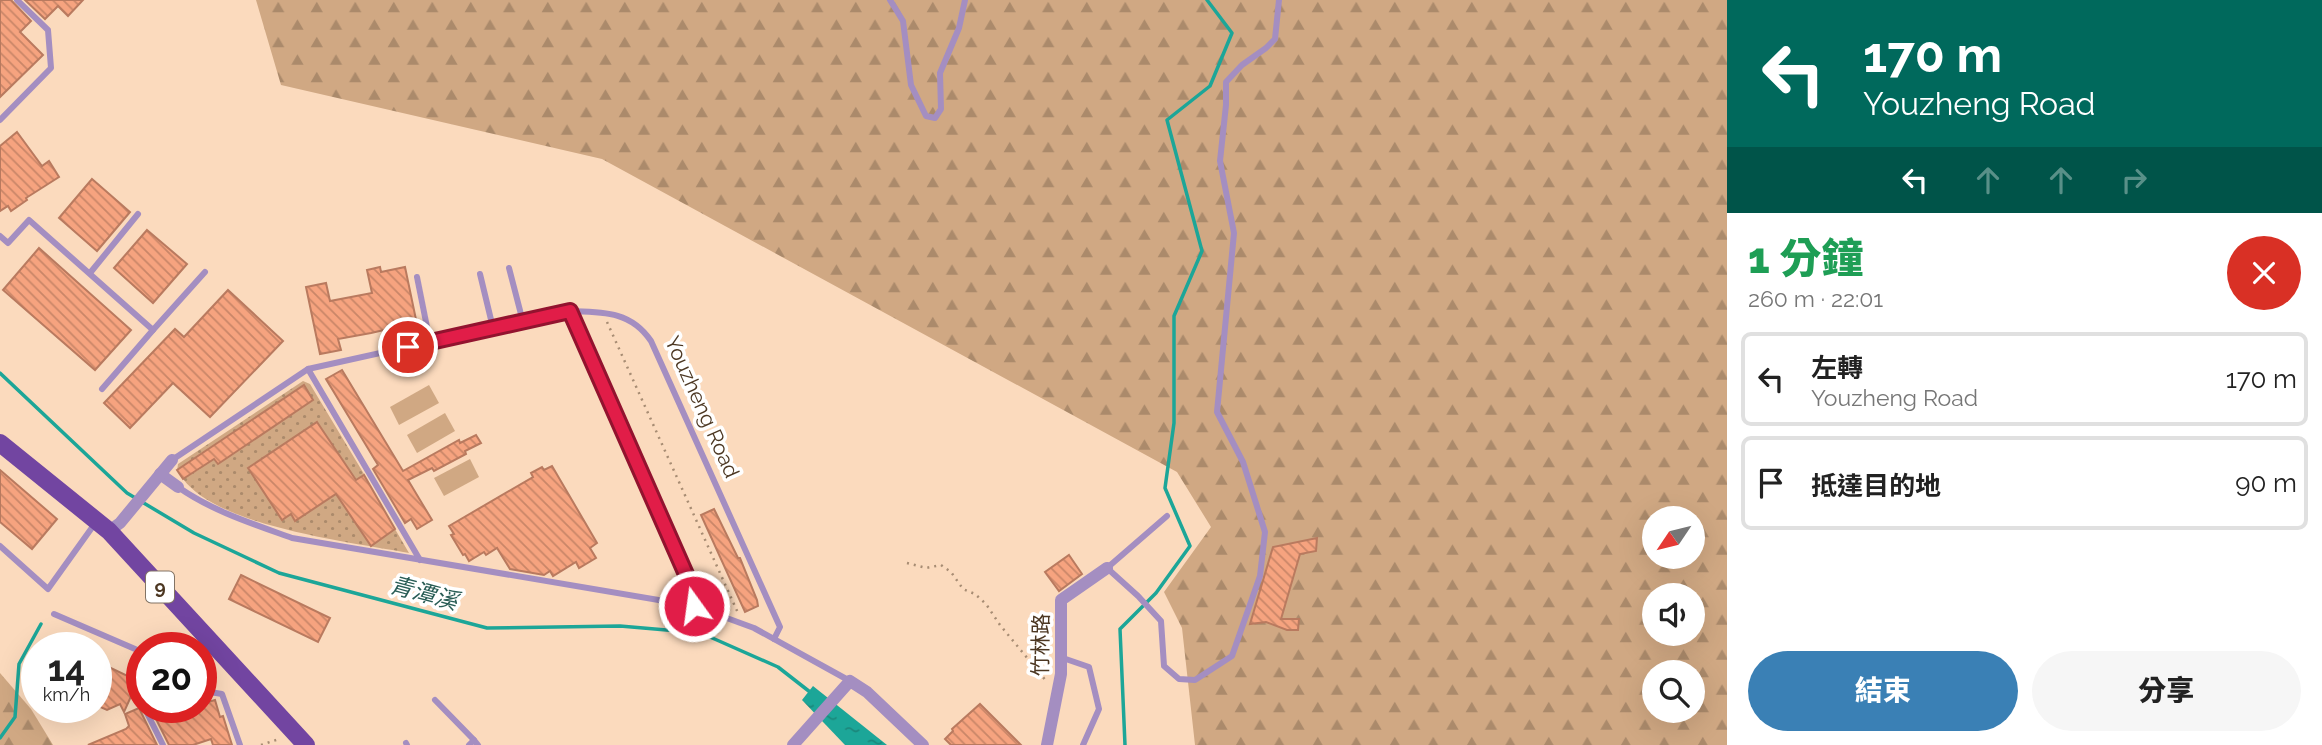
<!DOCTYPE html>
<html lang="zh-TW">
<head>
<meta charset="utf-8">
<style>
	body { margin:0; font-family:Raleway,"Noto Sans TC",sans-serif; background:#f6f6f6; color:#222; height:100vh; display:flex; flex-direction:column; font-size:26px; white-space:nowrap }
	* { box-sizing:border-box; margin:0 }
	p { font-size:23px; color:#767676 }
	.icon { flex:none; width:38px; height:38px; fill:none; stroke:currentColor; stroke-width:2; stroke-linecap:round; stroke-linejoin:round }
	.map { position:relative; flex:1; overflow:hidden }
	.side { display:flex; flex-direction:column; background:#fff; width:595px }
	.side>* { flex:none }
	.guide { background:#00695c; color:#fff; overflow:hidden }
	.needle { width:46px; rotate:235deg }
	.fabs { position:absolute; left:1642px; top:506px; display:grid; gap:14px }
	.fabs a { display:grid; place-items:center; width:63px; height:63px; border-radius:50%; background:#fff; box-shadow:0 7px 28px #0002; font-size:35px }
	.speed { position:absolute; left:21px; top:632px; display:flex; gap:14px; font-size:35px; font-weight:700; text-align:center }
	.speed>* { display:grid; place-content:center; width:91px; height:91px; border-radius:50%; background:#fff; box-shadow:0 7px 28px #0002; line-height:1 }
	.speed small { font-size:18px; font-weight:400 }
	.speed .limit { border:10px solid #d22; background:#fff; color:#111 }
	.pin { position:absolute; display:grid; place-items:center; width:60px; height:60px; color:#fff; margin:-30px; border:4px solid #fff; border-radius:50%; box-shadow:0 2px 7px #0007 }
	.me { position:absolute; width:77px; margin:-38px; rotate:346deg; stroke-linejoin:round; filter:drop-shadow(0 0 5px #0008) }
	.turn { display:flex; align-items:center; gap:24px; height:147px; padding:0 21px; font-size:32px }
	.turn .icon { width:91px; height:91px; stroke-width:2.5 }
	.turn b { display:block; font-size:49px; line-height:60px }
	.lanes { display:flex; align-items:center; height:66px; padding:0 21px; background:#0003; justify-content:center; gap:35px; direction:ltr }
	.lanes .off { opacity:.35 }
	.round { display:grid; place-items:center; flex:none; width:74px; height:74px; border-radius:37px; background:#f6f6f6 }
	.summary { display:flex; align-items:center; justify-content:space-between; height:119px; padding:0 21px }
	h1 { font-size:42px; font-weight:800; line-height:52px; color:#1e9e55 }
	.primary-button { display:flex; gap:14px; margin-top:auto; padding:14px 21px }
	.primary-button a { flex:1; height:80px; border-radius:42px; background:#3a80b5; color:#fff; font-size:28px; font-weight:800; line-height:80px; text-align:center }
	.primary-button a+a { background:#f6f6f6; color:#222 }
	ul { padding:0; list-style:none }
	li { display:flex; align-items:center; gap:21px; height:94px; margin:0 14px 10px; padding:0 7px; border:4px solid #e0e0e0; border-radius:10px }
	li div { flex:1 }
	li b { display:block; font-size:26px }
	li em { font-style:normal }
	main { display:flex; flex:1; min-height:0 }
	.map>svg:first-child { display:block }
</style>
</head>
<body>
<main>
<div class="map">
<svg width="1727" height="745" viewBox="0 0 1727 745">
	<defs>
		<pattern id="grass-dots" width="8" height="8" patternUnits="userSpaceOnUse" patternTransform="scale(1.75)"><rect width="8" height="8" fill="#d0a883"/><path d="M2 2h.1M6 6h.1" fill="none" stroke="#ab8a6b" stroke-width="1.8" stroke-linecap="round"/></pattern>
		<pattern id="forest-firs" width="22" height="20" patternUnits="userSpaceOnUse" patternTransform="scale(1.75)"><rect width="22" height="20" fill="#d0a883"/><path d="M5 1l3.5 6h-7zM16 11l3.5 6h-7z" fill="#ab8a6b"/></pattern>
		<pattern id="water-ripples" width="26" height="14" patternUnits="userSpaceOnUse" patternTransform="scale(1.75)"><rect width="26" height="14" fill="#1ca698"/><path d="M2 4q2-2 4 0t4 0M15 11q2-2 4 0t4 0" fill="none" stroke="#1b887c"/></pattern>
		<pattern id="building-back-hatch" width="6" height="6" patternUnits="userSpaceOnUse" patternTransform="scale(1.75)"><rect width="6" height="6" fill="#f6a37f"/><path d="M-1 5l2 2M0 0l6 6M5-1l2 2" fill="none" stroke="#c98668"/></pattern>
	</defs>
	<rect width="100%" height="100%" fill="#fbdabd"/>
	<path fill="url(#grass-dots)" d="M303,381L310,384L364,474L355,481L317,422L299,434L277,469L267,455L248,468L295,520L336,494L370,545L395,529L409,553C351,542 219,527 183,479L200,469L194,459L177,471L178,464Z"/>
	<g fill="url(#forest-firs)" fill-rule="evenodd">
		<path d="M256,0H1727V745H1195L1182,628L1164,592L1211,527L1177,472L602,159L281,85ZM1654,518H1692V556H1654ZM1654,595H1692V634H1654ZM1654,672H1692V710H1654Z"/>
		<polygon points="0,673 31,709 53,745 0,745"/>
	</g>
	<g fill="#d0a883">
		<polygon points="429,385 439,403 399,425 390,407"/>
		<polygon points="445,413 455,431 417,453 407,435"/>
		<polygon points="470,459 479,477 444,496 434,478"/>
	</g>
	<polygon fill="url(#water-ripples)" points="813,686 887,745 845,745 802,700"/>
	<g fill="none" stroke-linecap="round" stroke-linejoin="round">
		<g stroke="#1ca698" stroke-width="3.5">
			<polyline points="0,373 127,493 194,533 279,573 487,628 620,626 701,633 778,667 810,692"/>
			<polyline points="0,738 15,717 19,664 41,624"/>
			<polyline points="1125,745 1120,629 1156,593 1190,546 1165,488 1174,423 1174,316 1202,251 1167,120 1210,86 1232,33 1207,0"/>
		</g>
	</g>
	<g fill="url(#building-back-hatch)" stroke="#b97a5f" stroke-width="2">
		<polygon points="0,0 11,0 31,21 20,32 43,55 0,97"/>
		<polygon points="25,0 83,0 68,16 58,6 45,19"/>
		<polygon points="17,132 42,166 49,161 59,177 26,198 27,200 11,211 8,206 0,211 0,146"/>
		<polygon points="92,179 130,212 97,251 59,218"/>
		<polygon points="147,230 187,264 153,303 114,268"/>
		<polygon points="39,248 131,330 95,370 3,290"/>
		<polygon points="380,267 381,272 405,267 419,334 399,338 397,327 371,333 338,339 341,350 320,354 306,287 326,283 330,301 372,293 367,270"/>
		<polygon points="228,290 283,341 210,417 173,383 130,428 104,403 175,329 184,337"/>
		<polygon points="342,370 403,471 459,440 460,443 476,435 481,443 465,451 466,454 434,471 432,468 408,480 432,520 417,529 411,519 405,523 373,469 378,465 326,379"/>
		<polygon points="304,385 313,400 218,464 214,459 183,479 177,470"/>
		<polygon points="317,422 356,480 364,475 395,529 371,546 336,494 295,521 291,514 282,520 248,468"/>
		<polygon points="552,466 597,543 590,548 596,558 579,568 576,562 553,576 550,571 544,575 510,569 497,548 486,555 484,552 469,561 465,554 463,555 451,535 454,534 449,526 533,477 531,473 542,467 544,470"/>
		<polygon points="0,470 57,519 32,549 0,522"/>
		<polygon points="714,509 738,558 740,558 757,600 758,606 745,612 701,515"/>
		<polygon points="1317,538 1316,551 1300,554 1281,619 1299,619 1298,630 1287,630 1266,622 1250,624 1273,547"/>
		<polygon points="1069,555 1082,574 1059,591 1045,572"/>
		<polygon points="241,575 330,618 318,642 229,599"/>
		<polygon points="96,661 132,678 130,680 137,683 124,712 120,704 107,710 96,705"/>
		<polygon points="215,700 220,717 223,716 232,745 213,745 211,739 193,745 169,745 150,707 201,707 201,704"/>
		<polygon points="980,704 1021,745 951,745 945,739 953,731 952,729"/>
		<polygon points="139,708 157,745 88,745 126,729 129,726 125,714"/>
	</g>
	<g fill="none" stroke-linecap="round" stroke-linejoin="round">
		<g stroke="#a78c73" stroke-width="2.5" stroke-dasharray="2 5" stroke-linecap="butt">
			<polyline points="607,322 738,613"/>
			<polyline points="907,563 926,568 941,565 951,572 963,589 975,594 986,604 1000,625 1047,682"/>
			<polyline points="261,745 279,739"/>
		</g>
		<g stroke="#a48ec1" stroke-width="6">
			<polyline points="890,0 903,21 911,85 926,116 935,118 941,109 940,73 959,28 965,0"/>
			<polyline points="0,120 51,68 48,30 17,0"/>
			<polyline points="0,236 8,243 29,220 153,330 205,272"/>
			<polyline points="509,268 523,322"/>
			<polyline points="90,273 138,214"/>
			<polyline points="480,274 493,328"/>
			<polyline points="417,277 430,342"/>
			<polyline points="570,311 696,597 694,606"/>
			<polyline points="308,369 420,560"/>
			<polyline points="102,389 153,330"/>
			<path d="M172,460L308,369L570,311C603,312 631,311 651,341L780,627L774,639"/>
			<path d="M178,487C212,511 253,524 292,538L694,606L754,628L850,681"/>
			<polyline points="1167,516 1107,568 1138,596 1161,621 1164,666 1179,679 1195,680 1232,656 1260,576 1265,532 1243,462 1217,412 1234,233 1220,161 1226,105 1226,82 1242,65 1266,48 1275,39 1279,0"/>
			<polyline points="0,546 48,589 96,522"/>
			<polyline points="54,614 142,652"/>
			<polyline points="1060,657 1089,667 1099,709 1083,745"/>
			<polyline points="201,684 210,692 222,694 240,745"/>
			<polyline points="435,700 474,740"/>
			<polyline points="141,701 142,703"/>
			<polyline points="144,707 163,745"/>
			<polyline points="406,743 407,745"/>
			<polyline points="469,745 474,740 478,745"/>
		</g>
		<g stroke="#a48ec1" stroke-width="12">
			<polyline points="160,474 178,487"/>
			<polyline points="109,531 120,523 172,460"/>
			<polyline points="793,745 850,681 867,692 923,745"/>
			<polyline points="1047,745 1061,674 1061,600 1107,568"/>
		</g>
		<polyline stroke="#7245a1" stroke-width="18" points="0,443 109,531 306,745"/>
	</g>
	<g fill="none" stroke-linecap="round" stroke-linejoin="round">
		<defs>
			<polyline id="route" points="408,347 570,311 696,597 694,606"/>
		</defs>
		<use href="#route" stroke="#92132f" stroke-width="18"/>
		<use href="#route" stroke="#e11d48" stroke-width="12"/>
	</g>
	<g text-anchor="middle" stroke-width="7" stroke-linejoin="round" paint-order="stroke">
		<rect fill="#fff" stroke="#827364" stroke-width="2" x="146" y="571.5" width="28" height="31" rx="5"/>
		<g font-size="19" font-weight="bold" fill="#4c3722">
			<text x="160" y="594">9</text>
		</g>
		<g font-size="21" fill="#4c3722" stroke="#fff">
			<text transform="translate(702 407) rotate(66)" y="7">Youzheng Road</text>
			<text transform="translate(1041 645) rotate(-89)" y="7">竹林路</text>
		</g>
		<g font-size="23" font-style="italic" fill="#285c55" stroke="#fff">
			<text transform="translate(424 593) rotate(15)" y="8">青潭溪</text>
		</g>
	</g>
</svg>
<div class="fabs">
<a><svg class="needle" viewBox="-14 -14 28 28"><path d="M0-13l5 13h-10z" fill="#e53935"/><path d="M0 13l5-13h-10z" fill="#767676"/></svg></a>
<a><svg class="icon" aria-label="sound" viewBox="0 0 24 24"><path d="M4 9h4l5-4v14l-5-4H4zM17 9q2 3 0 6"/></svg></a>
<a><svg class="icon" aria-label="search" viewBox="0 0 24 24"><circle cx="10" cy="10" r="6"/><path d="M15 15l6 6"/></svg></a>
</div>
<div class="speed"><div>14<small>km/h</small></div><div class="limit">20</div></div>
<div class="pin" style="left:408px;top:347px;background:#d93025"><svg class="icon" aria-label="arrive" viewBox="0 0 24 24"><path d="M6 21V4h12l-3 4 3 4H6"/></svg></div>
<svg class="me" style="left:694px;top:606px" viewBox="-20 -20 40 40"><circle r="17" fill="#e11d48" stroke="#fff" stroke-width="3"/><path d="M0-11L8 9 0 5-8 9z" fill="#fff"/></svg>
</div>
<section class="side">
<div class="guide">
<div class="turn"><svg class="icon" aria-label="left" viewBox="0 0 24 24"><path d="M17 20v-9H6M10 6l-5 5 5 5"/></svg><div><b>170 m</b>Youzheng Road</div></div>
<div class="lanes"><svg class="icon" aria-label="left" viewBox="0 0 24 24"><path d="M17 20v-9H6M10 6l-5 5 5 5"/></svg><svg class="icon off" aria-label="ahead" viewBox="0 0 24 24"><path d="M12 20V5M6 11l6-6 6 6"/></svg><svg class="icon off" aria-label="ahead" viewBox="0 0 24 24"><path d="M12 20V5M6 11l6-6 6 6"/></svg><svg class="icon off" aria-label="right" viewBox="0 0 24 24"><path d="M7 20v-9h11M14 6l5 5-5 5"/></svg></div>
</div>
<div class="summary"><div><h1>1 分鐘</h1><p>260 m · 22:01</p></div><a class="round" style="background:#d93025;color:#fff"><svg class="icon" aria-label="close" viewBox="0 0 24 24"><path d="M6 6l12 12M18 6L6 18"/></svg></a></div>
<ul>
<li><svg class="icon" aria-label="left" viewBox="0 0 24 24"><path d="M17 20v-9H6M10 6l-5 5 5 5"/></svg><div><b>左轉</b><p>Youzheng Road</p></div><em>170 m</em></li>
<li><svg class="icon" aria-label="arrive" viewBox="0 0 24 24"><path d="M6 21V4h12l-3 4 3 4H6"/></svg><div><b>抵達目的地</b></div><em>90 m</em></li>
</ul>
<div class="primary-button"><a>結束</a><a>分享</a></div>
</section>
</main>
</body>
</html>
